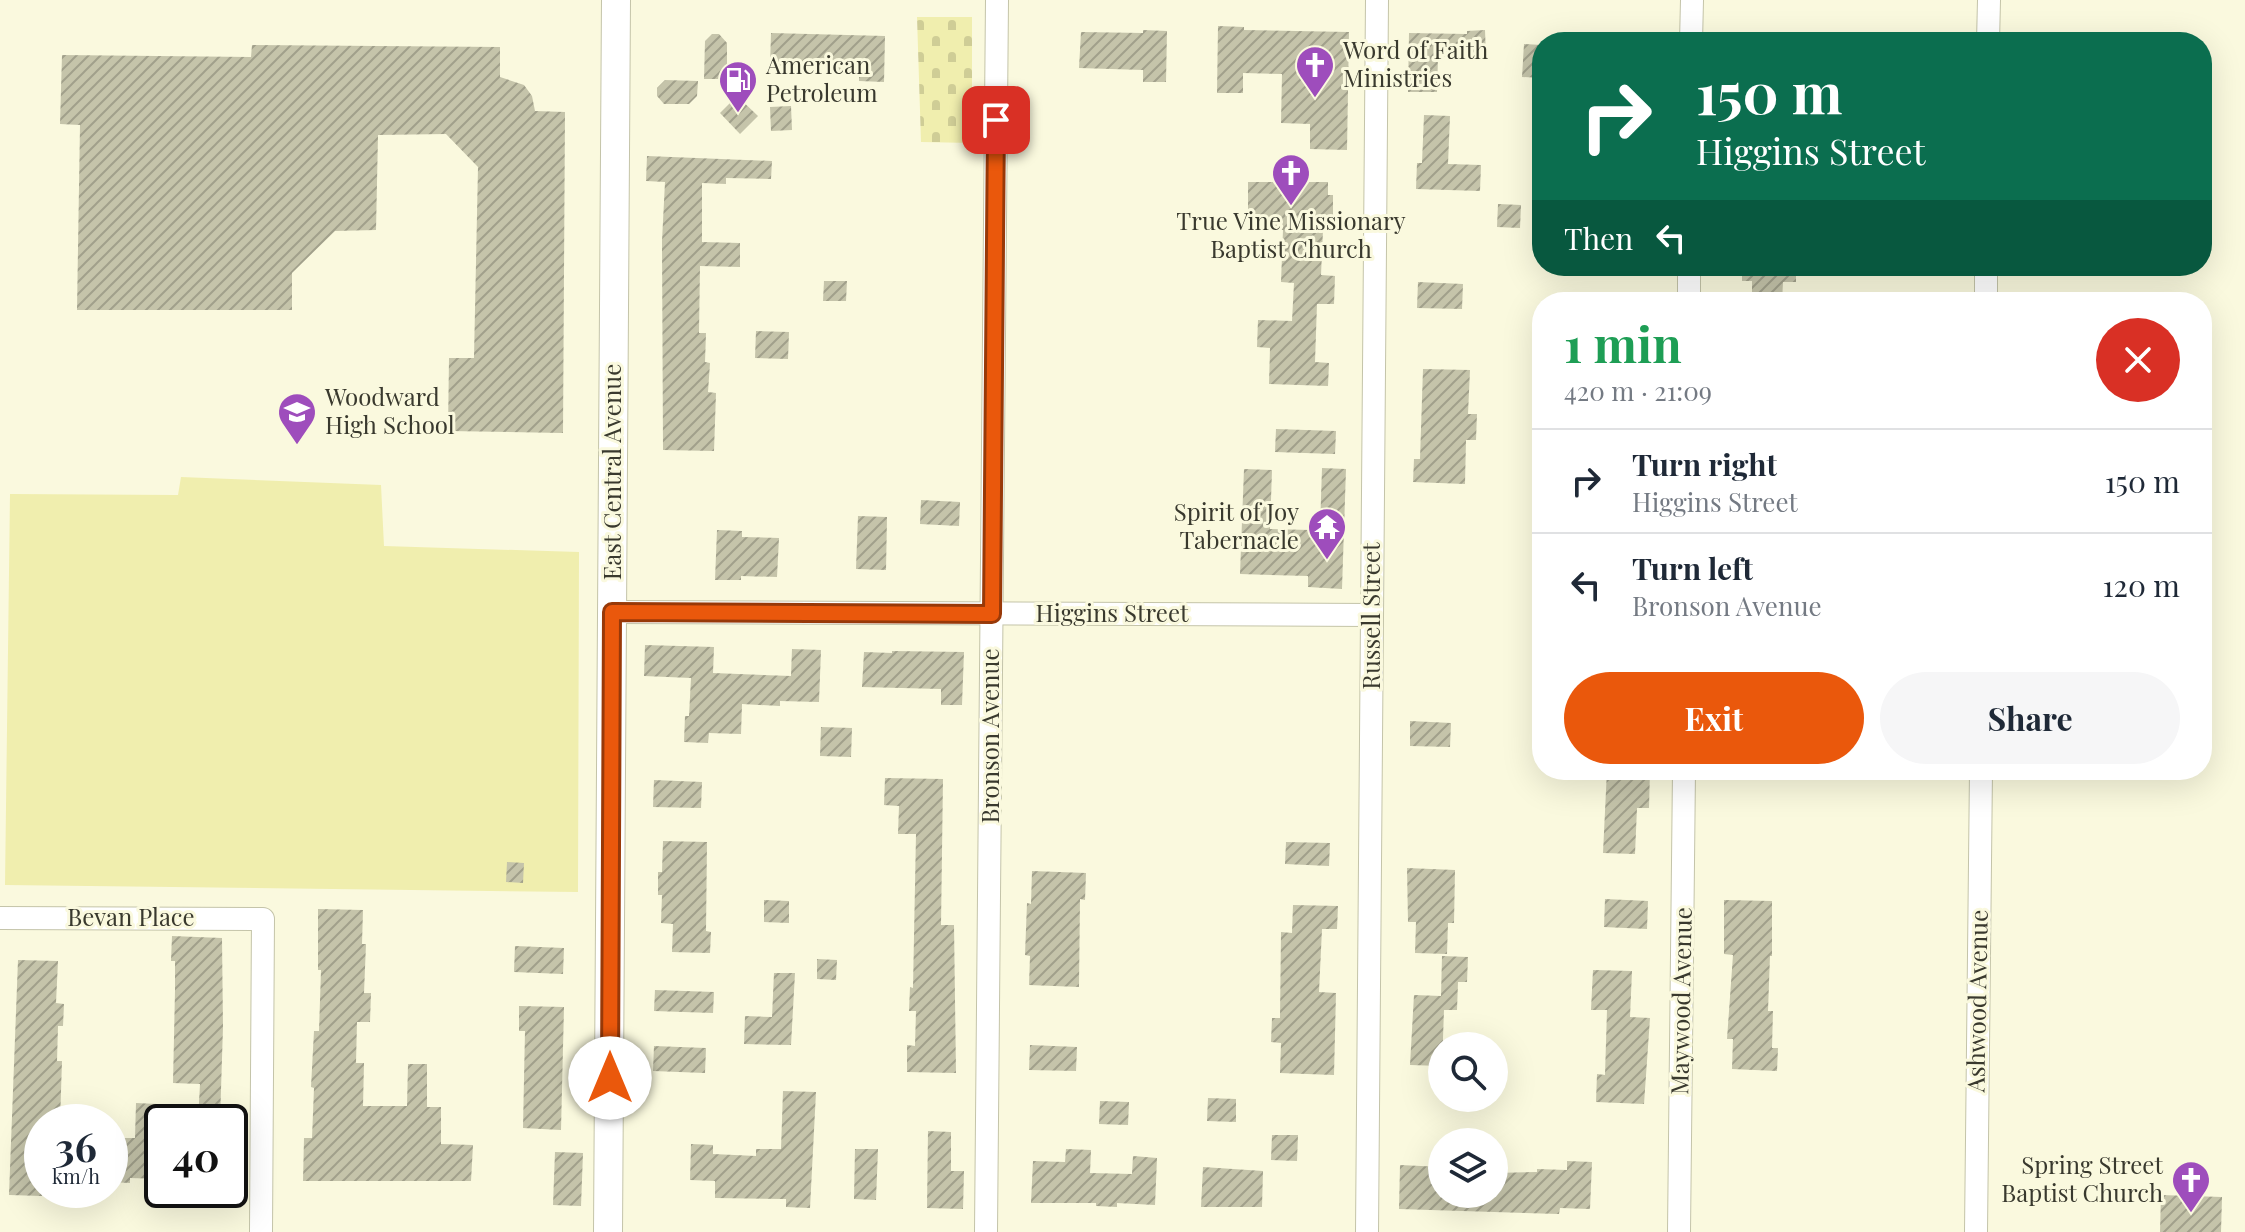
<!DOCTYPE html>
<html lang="en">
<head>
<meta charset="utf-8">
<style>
	body { margin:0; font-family:"Playfair Display",serif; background:#f6f6f7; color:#1f2937; height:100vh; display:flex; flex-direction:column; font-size:30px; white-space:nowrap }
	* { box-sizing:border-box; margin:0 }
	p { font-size:26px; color:#747a83 }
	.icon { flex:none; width:44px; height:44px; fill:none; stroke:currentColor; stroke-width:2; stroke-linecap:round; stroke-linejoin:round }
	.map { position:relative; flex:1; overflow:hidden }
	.details { position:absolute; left:1532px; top:292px; width:680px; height:488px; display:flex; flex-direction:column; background:#fff; border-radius:32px; box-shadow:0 8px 32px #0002 }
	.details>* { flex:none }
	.top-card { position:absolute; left:1532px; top:32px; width:680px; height:244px; border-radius:32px; box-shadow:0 8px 32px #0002; background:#0b6e4f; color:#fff; overflow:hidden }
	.buttons { position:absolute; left:1428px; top:1032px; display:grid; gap:16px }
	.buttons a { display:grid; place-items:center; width:80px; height:80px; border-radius:50%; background:#fff; box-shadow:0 8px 32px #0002; font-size:40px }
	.speed { position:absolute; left:24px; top:1104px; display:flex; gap:16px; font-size:40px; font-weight:700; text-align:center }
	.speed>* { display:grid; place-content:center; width:104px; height:104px; border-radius:50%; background:#fff; box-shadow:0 8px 32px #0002; line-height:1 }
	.speed small { font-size:20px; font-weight:400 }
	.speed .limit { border:4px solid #111; border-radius:12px; background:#fff; color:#111 }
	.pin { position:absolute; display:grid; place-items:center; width:68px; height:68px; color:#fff; margin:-34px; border-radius:16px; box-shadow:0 4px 12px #0006 }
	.me { position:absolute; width:88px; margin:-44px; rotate:0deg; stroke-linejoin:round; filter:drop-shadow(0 0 6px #0008) }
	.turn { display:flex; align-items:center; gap:28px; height:168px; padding:0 32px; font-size:36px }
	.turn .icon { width:104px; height:104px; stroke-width:2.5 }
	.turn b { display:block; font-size:56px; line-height:68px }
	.then { display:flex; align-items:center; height:76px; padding:0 32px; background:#0003; gap:16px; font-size:30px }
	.round { display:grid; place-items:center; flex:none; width:84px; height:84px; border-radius:42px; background:#f6f6f7 }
	.headline { display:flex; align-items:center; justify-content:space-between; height:136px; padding:0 32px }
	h1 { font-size:48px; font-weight:700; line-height:60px; color:#1e9e55 }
	.primary-button { display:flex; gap:16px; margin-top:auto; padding:16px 32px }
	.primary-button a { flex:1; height:92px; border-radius:48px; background:#ea580c; color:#fff; font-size:32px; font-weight:700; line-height:92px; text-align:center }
	.primary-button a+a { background:#f6f6f7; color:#1f2937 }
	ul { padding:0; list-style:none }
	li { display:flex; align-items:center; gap:24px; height:104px; padding:0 32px; border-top:2px solid #e0e1e3 }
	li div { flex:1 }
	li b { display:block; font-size:30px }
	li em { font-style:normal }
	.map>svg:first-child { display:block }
</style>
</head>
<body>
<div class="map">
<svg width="2245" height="1232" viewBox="0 0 2245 1232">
	<defs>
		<pattern id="cemetery-stones" width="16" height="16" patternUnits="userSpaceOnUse" patternTransform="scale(2)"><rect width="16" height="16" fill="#f0eeae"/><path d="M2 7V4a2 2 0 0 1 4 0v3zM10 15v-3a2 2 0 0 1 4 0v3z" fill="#cfcd96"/></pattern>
		<pattern id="building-hatch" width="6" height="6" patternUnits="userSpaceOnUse" patternTransform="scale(2)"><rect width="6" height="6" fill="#c5c4aa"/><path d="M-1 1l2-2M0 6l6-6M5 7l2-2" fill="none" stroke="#a1a08b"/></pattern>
	</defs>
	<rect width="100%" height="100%" fill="#faf9de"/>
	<polygon fill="url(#cemetery-stones)" points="917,17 972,17 972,143 921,142"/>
	<polygon fill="#f0eeae" points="181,477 381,485 384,546 579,552 578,892 5,885 10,494 178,495"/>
	<g fill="url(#building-hatch)">
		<polygon points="1218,26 1244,27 1244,30 1349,32 1347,150 1310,149 1310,124 1281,123 1282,74 1243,73 1243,93 1217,93"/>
		<polygon points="1143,30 1167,31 1166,82 1143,82 1143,70 1079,68 1081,32 1143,33"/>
		<polygon points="1485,30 1486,56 1438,57 1437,92 1408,92 1409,33 1467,34 1467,31"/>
		<polygon points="771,33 885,36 884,82 859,81 859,74 837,74 837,65 770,66"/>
		<polygon points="712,34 719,34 727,43 727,66 725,66 738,79 704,79 705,41"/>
		<polygon points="1524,44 1542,45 1542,78 1522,77"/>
		<polygon points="252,45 500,47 500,77 524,85 532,96 535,111 565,112 563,433 448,431 449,358 474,358 478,167 446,134 378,135 376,230 335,231 292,273 292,310 77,310 80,125 60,124 62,55 251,57"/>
		<polygon points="665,80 698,81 697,96 689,104 664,104 657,96 657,88"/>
		<polygon points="737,96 758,116 740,134 720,113"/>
		<polygon points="791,106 792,130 771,131 770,107"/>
		<polygon points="1424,115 1450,116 1448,164 1481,165 1480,191 1416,189 1417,163 1422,163"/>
		<polygon points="647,156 772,161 771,179 726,178 726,184 702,183 702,242 740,243 740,267 700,266 699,333 706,333 705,362 710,363 708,392 716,393 714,451 663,450 662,241 665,182 646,181"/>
		<polygon points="1248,182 1328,182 1328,195 1333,195 1333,218 1326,218 1326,230 1323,230 1321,275 1335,276 1334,304 1317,304 1315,362 1329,363 1328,386 1269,384 1270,348 1257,347 1258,320 1292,321 1294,283 1281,282 1283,230 1248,230"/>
		<polygon points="1498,204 1521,205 1520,228 1497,227"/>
		<polygon points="1742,266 1796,266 1796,282 1783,282 1782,302 1752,302 1752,281 1742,281"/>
		<polygon points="824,281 847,281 846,301 823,301"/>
		<polygon points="1418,282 1463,284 1462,309 1417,308"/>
		<polygon points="756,331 789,332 788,359 755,358"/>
		<polygon points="1423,369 1470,370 1468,414 1477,414 1476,440 1466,440 1465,484 1413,482 1414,459 1420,459"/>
		<polygon points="1276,429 1336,431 1335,454 1275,452"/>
		<polygon points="1322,468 1346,469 1342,589 1308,587 1308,576 1240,574 1244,469 1272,470 1270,529 1310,530 1310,527 1320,528"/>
		<polygon points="921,500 960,502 959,526 920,524"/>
		<polygon points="858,516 887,517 886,570 856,569"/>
		<polygon points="717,530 742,531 742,537 779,538 777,577 741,576 741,580 715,580"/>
		<polygon points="645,645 714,647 713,673 791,676 792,649 821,650 819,702 780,701 780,706 742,704 741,734 709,733 708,743 684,742 685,716 689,716 691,678 644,676"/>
		<polygon points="892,651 964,652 962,705 941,705 941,689 862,687 864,652 892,653"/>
		<polygon points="1410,721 1451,723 1450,747 1410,746"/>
		<polygon points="821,727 852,728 851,757 820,756"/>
		<polygon points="1607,770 1650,770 1649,808 1637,808 1635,854 1603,853"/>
		<polygon points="885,778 943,779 941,925 954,925 956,1073 907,1072 907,1045 915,1046 916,1011 909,1011 910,987 913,988 916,834 898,834 899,806 884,805"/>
		<polygon points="654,780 702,782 701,808 653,807"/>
		<polygon points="663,841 707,842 706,931 711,932 710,953 672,952 673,924 661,923 662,895 658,895 658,872 662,872"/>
		<polygon points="1286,842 1330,843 1329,866 1285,864"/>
		<polygon points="507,862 524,863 523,883 506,882"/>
		<polygon points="1407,868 1455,870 1454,923 1448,923 1447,954 1415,953 1416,922 1408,922"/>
		<polygon points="1032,871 1086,873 1085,900 1080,899 1079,987 1029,985 1030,956 1025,955 1027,903 1031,904"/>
		<polygon points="1605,899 1648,901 1647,929 1604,927"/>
		<polygon points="764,900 789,901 789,923 764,922"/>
		<polygon points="1724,900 1772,901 1772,956 1770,956 1768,1011 1773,1011 1772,1048 1778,1048 1777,1071 1732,1069 1733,1039 1727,1039 1733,955 1724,954"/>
		<polygon points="1293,905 1338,906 1337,929 1322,929 1319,992 1336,993 1334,1075 1280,1073 1281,1043 1271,1042 1272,1018 1280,1018 1281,932 1292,933"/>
		<polygon points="318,909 363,910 362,944 366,944 364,993 371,993 370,1022 357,1022 356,1063 364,1063 363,1106 407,1106 408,1064 427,1064 427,1107 441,1107 441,1144 473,1145 471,1181 303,1181 304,1138 312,1138 314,1088 311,1087 314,1031 319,1031 321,970 318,970"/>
		<polygon points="172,936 222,938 223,1027 220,1121 198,1121 200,1084 173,1083 175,991 175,961 171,961"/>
		<polygon points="515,946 564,948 563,974 514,972"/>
		<polygon points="1442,956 1468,957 1467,982 1458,982 1457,1010 1444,1010 1442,1066 1410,1065 1414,995 1441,996"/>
		<polygon points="817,959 837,960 836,980 817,979"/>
		<polygon points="18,960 58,961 56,1003 64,1004 63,1026 58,1026 57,1061 62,1061 60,1122 42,1122 42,1196 9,1195"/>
		<polygon points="1593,970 1632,971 1630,1017 1650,1018 1644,1104 1596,1102 1597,1074 1605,1075 1607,1010 1591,1010"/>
		<polygon points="774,973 795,973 791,1045 744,1044 745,1016 772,1017"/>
		<polygon points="655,990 714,992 713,1013 654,1011"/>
		<polygon points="519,1006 564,1007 561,1130 523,1128 525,1031 519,1031"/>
		<polygon points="1030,1045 1077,1047 1076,1071 1029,1070"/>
		<polygon points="654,1046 706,1048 705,1073 653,1071"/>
		<polygon points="783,1091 816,1092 810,1208 786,1207 786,1199 715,1198 715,1181 690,1180 691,1144 713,1145 713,1154 756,1156 756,1149 781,1149"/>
		<polygon points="1208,1098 1236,1099 1236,1122 1207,1121"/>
		<polygon points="1100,1101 1129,1102 1128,1125 1099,1124"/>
		<polygon points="136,1103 157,1104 155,1145 162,1145 162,1179 130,1178 130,1183 110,1182 110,1138 135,1138"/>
		<polygon points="928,1131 951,1132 951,1171 964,1171 963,1209 927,1208"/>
		<polygon points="1272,1135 1298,1135 1297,1161 1271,1160"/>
		<polygon points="855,1149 878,1149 876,1200 854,1199"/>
		<polygon points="1066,1149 1091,1150 1090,1173 1132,1174 1133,1156 1157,1158 1155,1205 1117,1203 1117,1207 1096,1206 1096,1203 1031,1203 1033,1161 1065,1162"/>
		<polygon points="555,1152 583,1153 581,1206 553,1205"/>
		<polygon points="1567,1161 1592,1162 1590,1209 1560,1208 1559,1214 1399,1209 1400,1165 1442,1167 1442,1194 1494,1194 1494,1173 1537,1172 1537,1169 1567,1170"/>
		<polygon points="1203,1167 1263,1171 1262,1207 1201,1207"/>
		<polygon points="2161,1195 2222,1197 2221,1232 2160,1232"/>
	</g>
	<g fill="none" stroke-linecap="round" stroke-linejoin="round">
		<defs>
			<g id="minor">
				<polyline points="1691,42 1692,0"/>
				<polyline points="1988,42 1989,0"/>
				<polyline points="1689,302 1689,266"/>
				<polyline points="1986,302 1986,266"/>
				<polyline points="612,612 1372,615"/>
				<polyline points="0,918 263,919 261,1232"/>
				<polyline points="986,1232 997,0"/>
				<polyline points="1367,1232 1377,0"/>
				<polyline points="1679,1232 1684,770"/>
				<polyline points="1976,1232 1981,770"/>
			</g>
			<polyline id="tertiary" points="608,1232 616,0"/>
		</defs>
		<use href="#minor" stroke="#c4c4a9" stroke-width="24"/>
		<use href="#tertiary" stroke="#c4c4a9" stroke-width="30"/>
		<use href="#minor" stroke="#fff" stroke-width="22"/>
		<use href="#tertiary" stroke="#fff" stroke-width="28"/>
	</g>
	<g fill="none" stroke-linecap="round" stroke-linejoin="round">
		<defs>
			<polyline id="route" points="610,1078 612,612 992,614 996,120"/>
		</defs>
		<use href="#route" stroke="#983908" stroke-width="20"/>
		<use href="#route" stroke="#ea580c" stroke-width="14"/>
	</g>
	<defs>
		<symbol id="church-pin" viewBox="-11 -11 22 30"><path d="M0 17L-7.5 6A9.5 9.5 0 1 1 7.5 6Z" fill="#9e4dbc" stroke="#faf9de"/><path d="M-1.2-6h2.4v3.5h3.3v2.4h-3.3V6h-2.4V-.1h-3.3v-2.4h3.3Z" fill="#fff"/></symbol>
		<symbol id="fuel-pin" viewBox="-11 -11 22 30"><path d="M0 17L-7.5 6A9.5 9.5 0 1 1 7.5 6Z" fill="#9e4dbc" stroke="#faf9de"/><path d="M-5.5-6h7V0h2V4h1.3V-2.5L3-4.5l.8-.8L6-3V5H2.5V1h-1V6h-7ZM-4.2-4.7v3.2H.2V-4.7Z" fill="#fff"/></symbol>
		<symbol id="school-pin" viewBox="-11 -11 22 30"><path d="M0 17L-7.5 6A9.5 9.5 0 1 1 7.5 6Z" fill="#9e4dbc" stroke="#faf9de"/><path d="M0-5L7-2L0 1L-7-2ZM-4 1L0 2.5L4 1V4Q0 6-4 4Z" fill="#fff"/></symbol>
		<symbol id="temple-pin" viewBox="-11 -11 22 30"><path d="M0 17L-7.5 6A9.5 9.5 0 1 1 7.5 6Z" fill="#9e4dbc" stroke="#faf9de"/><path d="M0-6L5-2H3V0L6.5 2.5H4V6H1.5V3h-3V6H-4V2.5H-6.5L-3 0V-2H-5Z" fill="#fff"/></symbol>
	</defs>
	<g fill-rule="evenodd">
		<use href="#church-pin" x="1293" y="43" width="44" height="60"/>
		<use href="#fuel-pin" x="716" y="58" width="44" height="60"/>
		<use href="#church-pin" x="1269" y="151" width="44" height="60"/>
		<use href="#school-pin" x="275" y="390" width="44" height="60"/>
		<use href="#temple-pin" x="1305" y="505" width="44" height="60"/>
		<use href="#church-pin" x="2169" y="1158" width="44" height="60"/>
	</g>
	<g text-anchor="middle" stroke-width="6" stroke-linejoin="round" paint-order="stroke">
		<g font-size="24" fill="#39392e" stroke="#faf9de" text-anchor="start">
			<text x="1343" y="59">Word of Faith<tspan x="1343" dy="28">Ministries</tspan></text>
			<text x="766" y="74">American<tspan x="766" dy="28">Petroleum</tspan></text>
			<text x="1291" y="230" text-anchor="middle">True Vine Missionary<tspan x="1291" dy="28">Baptist Church</tspan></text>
			<text x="325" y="406">Woodward<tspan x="325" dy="28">High School</tspan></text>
			<text x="1299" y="521" text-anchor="end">Spirit of Joy<tspan x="1299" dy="28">Tabernacle</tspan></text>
			<text x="2163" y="1174" text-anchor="end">Spring Street<tspan x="2163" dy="28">Baptist Church</tspan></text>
		</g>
		<g font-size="24" fill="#39392e" stroke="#faf9de">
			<text transform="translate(613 472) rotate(-90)" y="8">East Central Avenue</text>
			<text x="1112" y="622">Higgins Street</text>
			<text transform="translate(1372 616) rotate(-90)" y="8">Russell Street</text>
			<text transform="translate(991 736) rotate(-90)" y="8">Bronson Avenue</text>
			<text x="131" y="926">Bevan Place</text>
			<text transform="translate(1682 1001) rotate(-89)" y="8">Maywood Avenue</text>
			<text transform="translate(1978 1001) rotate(-89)" y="8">Ashwood Avenue</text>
		</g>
	</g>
</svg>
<div class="buttons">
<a><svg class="icon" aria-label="search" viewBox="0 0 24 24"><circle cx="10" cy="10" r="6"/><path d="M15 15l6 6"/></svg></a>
<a><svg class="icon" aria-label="layers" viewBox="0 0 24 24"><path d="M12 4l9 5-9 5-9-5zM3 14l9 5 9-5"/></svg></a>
</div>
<div class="speed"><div>36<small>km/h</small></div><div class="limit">40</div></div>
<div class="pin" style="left:996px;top:120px;background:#d93025"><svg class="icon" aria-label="arrive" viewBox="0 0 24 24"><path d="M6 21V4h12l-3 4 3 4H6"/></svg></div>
<svg class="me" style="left:610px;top:1078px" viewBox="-20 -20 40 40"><circle r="19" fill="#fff"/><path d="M0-13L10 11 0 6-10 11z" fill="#ea580c"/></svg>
<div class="top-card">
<div class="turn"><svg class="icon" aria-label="right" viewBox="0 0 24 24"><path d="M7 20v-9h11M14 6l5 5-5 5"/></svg><div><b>150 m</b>Higgins Street</div></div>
<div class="then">Then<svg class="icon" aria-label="left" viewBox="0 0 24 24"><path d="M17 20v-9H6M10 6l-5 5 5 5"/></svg></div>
</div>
<section class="details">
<div class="headline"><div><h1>1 min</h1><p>420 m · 21:09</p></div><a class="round" style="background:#d93025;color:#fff"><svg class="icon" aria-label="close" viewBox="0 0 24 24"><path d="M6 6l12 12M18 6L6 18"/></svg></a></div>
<ul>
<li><svg class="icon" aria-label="right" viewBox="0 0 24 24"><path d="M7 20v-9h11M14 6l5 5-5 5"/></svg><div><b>Turn right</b><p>Higgins Street</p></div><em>150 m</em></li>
<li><svg class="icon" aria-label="left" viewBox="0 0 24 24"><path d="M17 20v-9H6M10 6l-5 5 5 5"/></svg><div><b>Turn left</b><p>Bronson Avenue</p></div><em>120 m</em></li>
</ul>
<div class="primary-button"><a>Exit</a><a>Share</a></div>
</section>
</div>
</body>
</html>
